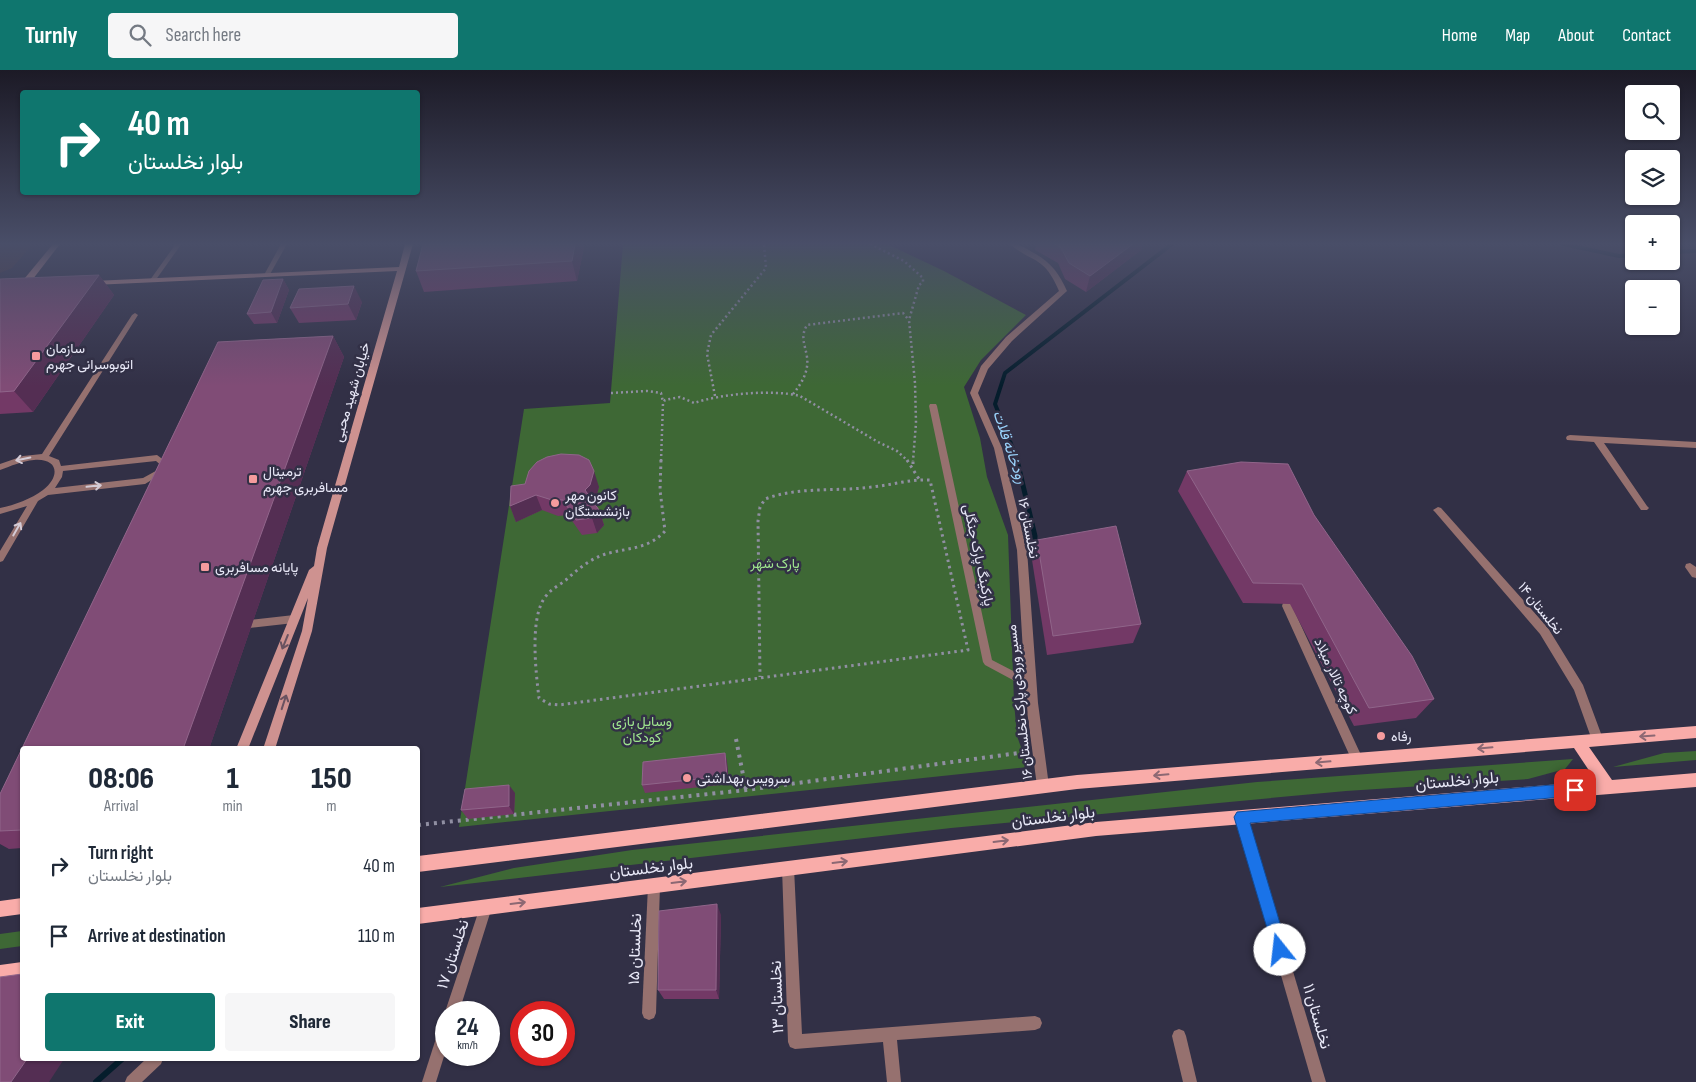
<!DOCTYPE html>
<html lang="en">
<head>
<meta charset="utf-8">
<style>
	body { margin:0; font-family:"Sofia Sans Condensed",Vazirmatn,sans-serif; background:#f6f6f7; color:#1f2937; height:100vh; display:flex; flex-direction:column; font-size:19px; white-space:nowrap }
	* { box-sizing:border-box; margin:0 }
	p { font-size:16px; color:#747a83 }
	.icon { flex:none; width:28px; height:28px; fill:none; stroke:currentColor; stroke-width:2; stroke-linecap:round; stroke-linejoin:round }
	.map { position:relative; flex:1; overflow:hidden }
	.panel { position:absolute; left:20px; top:676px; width:400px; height:315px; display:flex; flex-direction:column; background:#fff; border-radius:5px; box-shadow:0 1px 4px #0004 }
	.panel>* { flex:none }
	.guide { position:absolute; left:20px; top:20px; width:400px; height:105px; border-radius:5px; box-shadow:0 1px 4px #0004; background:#0f766e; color:#fff; overflow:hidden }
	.fabs { position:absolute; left:1625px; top:15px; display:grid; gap:10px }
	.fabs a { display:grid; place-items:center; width:55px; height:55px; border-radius:5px; background:#fff; box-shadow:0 1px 4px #0004; font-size:25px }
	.speed { position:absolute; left:435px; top:931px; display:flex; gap:10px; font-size:25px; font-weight:700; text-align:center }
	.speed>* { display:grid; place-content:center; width:65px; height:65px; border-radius:50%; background:#fff; box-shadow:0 1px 4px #0004; line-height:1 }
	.speed small { font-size:12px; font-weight:400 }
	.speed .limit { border:8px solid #d22; background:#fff; color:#111 }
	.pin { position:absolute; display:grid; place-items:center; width:42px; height:42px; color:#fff; margin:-21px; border-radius:10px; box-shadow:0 2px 8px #0006 }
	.me { position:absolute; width:55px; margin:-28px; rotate:344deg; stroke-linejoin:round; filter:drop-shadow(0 0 4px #0008) }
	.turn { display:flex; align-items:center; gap:18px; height:105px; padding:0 25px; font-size:22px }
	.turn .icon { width:65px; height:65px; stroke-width:2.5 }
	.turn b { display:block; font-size:35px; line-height:42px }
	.eta { display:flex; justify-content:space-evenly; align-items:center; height:85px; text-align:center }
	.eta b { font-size:30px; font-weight:800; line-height:35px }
	.cta { display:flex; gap:10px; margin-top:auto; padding:10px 25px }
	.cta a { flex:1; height:58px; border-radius:5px; background:#0f766e; color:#fff; font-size:20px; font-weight:800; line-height:58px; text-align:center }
	.cta a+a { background:#f6f6f7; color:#1f2937 }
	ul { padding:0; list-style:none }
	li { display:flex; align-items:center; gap:15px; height:70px; padding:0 25px }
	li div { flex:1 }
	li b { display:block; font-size:19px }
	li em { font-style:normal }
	header { display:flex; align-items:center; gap:30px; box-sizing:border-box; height:70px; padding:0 25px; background:#0f766e; color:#fff }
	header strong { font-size:24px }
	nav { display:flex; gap:28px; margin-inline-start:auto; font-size:18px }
	.search { width:350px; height:45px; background:#f6f6f7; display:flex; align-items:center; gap:12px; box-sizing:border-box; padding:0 18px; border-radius:5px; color:#747a83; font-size:19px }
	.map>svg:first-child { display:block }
</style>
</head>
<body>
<header>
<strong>Turnly</strong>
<div class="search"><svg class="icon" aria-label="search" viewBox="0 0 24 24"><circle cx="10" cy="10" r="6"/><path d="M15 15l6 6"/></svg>Search here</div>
<nav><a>Home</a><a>Map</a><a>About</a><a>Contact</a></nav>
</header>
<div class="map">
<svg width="1696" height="1012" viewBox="0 0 1696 1012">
	<rect width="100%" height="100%" fill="#323046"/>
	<polygon fill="#47353e" points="0,174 33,174 12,198 0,203"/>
	<g fill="#3e6835">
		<polygon points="623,174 887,174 944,201 1026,245 981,290 964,317 980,368 987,407 1008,465 1014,632 1017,666 1028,697 459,757 524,339 610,333"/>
		<polygon points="1696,681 1696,690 1613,697 1664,683"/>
		<polygon points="1573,689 1565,699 1528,709 1346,721 951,758 440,817 514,798 632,780 1257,712"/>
		<polygon points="22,861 22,876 0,879 0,864"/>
	</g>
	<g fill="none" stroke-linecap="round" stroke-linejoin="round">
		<g stroke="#051d2c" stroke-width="4">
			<polyline points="1563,174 1619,186 1634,185"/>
			<polyline points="1671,182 1696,181"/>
			<polyline points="1018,391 995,334 1005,303 1172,174"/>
		</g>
		<polyline stroke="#051d2c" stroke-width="5" points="1017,390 1035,466 1034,481"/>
		<polyline stroke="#051d2c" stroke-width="6" points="96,1012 122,989"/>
		<g stroke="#908fa2" stroke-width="2.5" stroke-dasharray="2 3" stroke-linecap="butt">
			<polyline points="870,174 904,191 923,208 923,212 919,215 909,250 915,313 916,353 913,391"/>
			<polyline points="611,323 647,321 661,323 663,332"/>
			<path d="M793,324C802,313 809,301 807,287C805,274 800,267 807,255L903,243L908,249"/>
			<polyline points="715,326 707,284 711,265 766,198 764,174"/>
			<path d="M661,391L663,333L665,330L680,327L694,333C721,324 772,319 800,326L878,372L897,381L908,391"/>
		</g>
		<g stroke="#908fa2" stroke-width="3" stroke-dasharray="2.5 4" stroke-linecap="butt">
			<path d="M661,390L660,420L665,461C650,478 630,478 609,483C593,487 579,498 567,509C560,515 551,519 546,526C529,546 536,603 539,628L549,634L559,635L968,580L930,410C910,409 892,415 872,417C836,422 800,416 765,429L760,437L758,451L760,607"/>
			<polyline points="907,390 919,409"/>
			<polyline points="913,394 913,390"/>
		</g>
		<g stroke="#908fa2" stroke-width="4" stroke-dasharray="3 5" stroke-linecap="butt">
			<polyline points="736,669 746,720"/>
			<polyline points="418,755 746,720 1026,682"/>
		</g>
		<g fill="#96716f" fill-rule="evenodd">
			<polygon points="281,174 287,174 269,206 265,206 264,205"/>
			<polygon points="175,175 180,176 155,211 151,211 150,210"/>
			<path d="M135,243L138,245L49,386L59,390L61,396L157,385L173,397L145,414L48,425L38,431L3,491L0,492V481L27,436L0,444V438C15,435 31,429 43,420C61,406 58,388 34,390C22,391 11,396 0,400V394L23,386L42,384L132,245ZM156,391L163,397L143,408L55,418L62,407L63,401Z"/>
			<polygon points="930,334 936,334 937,336 992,590 1034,612 1036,615 1034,618 1031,619 1028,618 985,595 983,592 929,336"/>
			<polygon points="294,545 297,546 299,549 297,552 294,553 240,559 237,558 235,555 237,552 240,551"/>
		</g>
		<g fill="#96716f" fill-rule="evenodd">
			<polygon points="174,174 182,174 177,178 173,176"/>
			<path d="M1010,174C1019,174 1024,177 1032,182C1050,191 1059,203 1067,221L1012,271L988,299L978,323L1002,378L1027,480L1038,633L1049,716L1047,720L1043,721L1039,720L1037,716L1026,633L1017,480L994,378L970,323L981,296L1006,267L1059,221C1044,185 1033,194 1010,174Z"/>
			<polygon points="1570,365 1696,372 1696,378 1604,373 1647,436 1649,438 1647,440 1641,440 1594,372 1567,370 1566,368 1567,366"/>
			<polygon points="1438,437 1441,438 1548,558 1583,615 1603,669 1601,673 1597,674 1593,673 1574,620 1540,564 1435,442 1433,440"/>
			<polygon points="1690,493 1696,497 1696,508 1692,507 1685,497 1686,494"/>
			<polygon points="1287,532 1291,533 1292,536 1361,685 1363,689 1361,693 1357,694 1353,693 1282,536 1283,533"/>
			<polygon points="1241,741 1245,743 1247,747 1326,1012 1312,1012 1235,747 1237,743"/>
			<polygon points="788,792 792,794 794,798 802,964 1035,946 1040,948 1042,953 1040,958 1035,960 897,970 901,1012 887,1012 883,972 795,979 790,977 788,972 782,798 784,794"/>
			<polygon points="654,810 658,812 660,816 656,943 654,948 649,950 644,948 642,943 648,816 650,812"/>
			<polygon points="486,831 491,832 492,837 459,942 446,942 446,945 445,942 480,837 481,832"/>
			<polygon points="446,952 446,980 436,1012 422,1012 439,959 441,954"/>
			<polygon points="1179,959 1184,961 1186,966 1197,1012 1183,1012 1172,966 1174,961"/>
			<polygon points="146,989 163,989 161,994 142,1012 125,1012 127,1007"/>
		</g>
		<g fill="#ce9290" fill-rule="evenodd">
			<polygon points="53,174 60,174 26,218 20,218 20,214"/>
			<polygon points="405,174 413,174 327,478 312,561 275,679 263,679 302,561 308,528 248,679 236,679 309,500 314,496 317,478 397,201 93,215 89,213 93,211 399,197"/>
		</g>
		<g fill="#f9aca9" fill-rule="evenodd">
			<polygon points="1696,656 1696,668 1589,677 1612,710 1696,703 1696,717 1096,766 418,854 418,838 1096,752 1596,711 1574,678 1077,719 418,802 418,786 1077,705"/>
			<polygon points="22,828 22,844 0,847 0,831"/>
			<polygon points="22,892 22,908 0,911 0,895"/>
		</g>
	</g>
	<g fill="#733966">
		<polygon points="423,174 583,174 584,177 577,211 424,222 416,201"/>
		<polygon points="1036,174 1143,174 1141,180 1086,222 1065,209 1058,193 1035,180"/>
		<polygon points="99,205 114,225 33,342 0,344 0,209"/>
		<polygon points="283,209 289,220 277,253 254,254 247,244"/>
		<polygon points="362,232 356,250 299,253 290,238"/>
		<polygon points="333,266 344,287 209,679 22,679 22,778 9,779 0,774 0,724 218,272"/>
		<polygon points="1187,401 1314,445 1434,629 1416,648 1354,656 1290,534 1243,533 1178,421"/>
		<polygon points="525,414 599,417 594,432 599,440 604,455 597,463 582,465 568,445 558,446 542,440 516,452 510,436"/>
		<polygon points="1037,470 1141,554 1133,573 1047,585 1032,490"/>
		<polygon points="725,683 727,692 729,714 645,723 642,715"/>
		<polygon points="515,723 514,744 468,749 461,740"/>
		<polygon points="721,845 719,929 664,929 658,920"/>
	</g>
	<g fill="#542e53">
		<polygon points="575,174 583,174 584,177 577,211 572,191"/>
		<polygon points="1133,174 1143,174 1141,180 1086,222 1090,206"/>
		<polygon points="99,205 114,225 33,342 14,321"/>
		<polygon points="283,209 289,220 277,253 271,242"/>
		<polygon points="354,216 362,232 356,250 348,234"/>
		<polygon points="333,266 344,287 209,679 183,679"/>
		<polygon points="594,401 599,417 595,431 590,435 585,420"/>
		<polygon points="536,425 542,440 516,452 510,436"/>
		<polygon points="599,440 604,455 597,463 592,448"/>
		<polygon points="725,683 727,692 729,714 727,706"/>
		<polygon points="509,715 515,723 514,744 509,736"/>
		<polygon points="717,834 721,845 719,929 716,920"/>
		<polygon points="27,989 64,989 49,1012 11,1012"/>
	</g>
	<g fill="#804c76" stroke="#90658a">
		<polygon points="423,174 575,174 572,191 416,201"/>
		<polygon points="1055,174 1133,174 1090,206 1069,193 1061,178"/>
		<polygon points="99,205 14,321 0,322 0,209"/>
		<polygon points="283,209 271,242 247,244 263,210"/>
		<polygon points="354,216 348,234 290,238 299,219"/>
		<polygon points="333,266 183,679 22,679 22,760 0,761 0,724 218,272"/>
		<polygon points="561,384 579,385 589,390 594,401 590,415 585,420 599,440 592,448 576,450 563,430 552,430 536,425 510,436 511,416 525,414 529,401 537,392 547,387"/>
		<polygon points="1241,392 1288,394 1314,445 1412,586 1434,629 1369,638 1302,514 1253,513 1187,401"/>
		<polygon points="1116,456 1141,554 1053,566 1037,470"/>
		<polygon points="725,683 727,706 642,715 643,692"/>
		<polygon points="509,715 509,736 461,740 465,719"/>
		<polygon points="717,834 716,920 658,920 659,841"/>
		<polygon points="22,904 22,989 27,989 11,1012 0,1012 0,907"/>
	</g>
	<defs><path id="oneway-shaft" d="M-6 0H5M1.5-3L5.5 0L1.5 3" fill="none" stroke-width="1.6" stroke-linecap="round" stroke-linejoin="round" transform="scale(1.25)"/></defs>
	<g stroke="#d4cbd6">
		<use href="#oneway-shaft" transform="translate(23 389) rotate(168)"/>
		<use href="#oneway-shaft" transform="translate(94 416) rotate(-6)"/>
		<use href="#oneway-shaft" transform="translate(17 459) rotate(-60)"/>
	</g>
	<g stroke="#695260">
		<use href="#oneway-shaft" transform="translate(285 572) rotate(112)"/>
		<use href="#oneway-shaft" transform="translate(284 632) rotate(-72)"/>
	</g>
	<g stroke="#8c6873">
		<use href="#oneway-shaft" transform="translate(1647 666) rotate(176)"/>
		<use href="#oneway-shaft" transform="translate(1485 678) rotate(175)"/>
		<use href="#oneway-shaft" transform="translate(1323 692) rotate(175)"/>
		<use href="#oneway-shaft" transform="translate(1161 705) rotate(175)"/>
		<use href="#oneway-shaft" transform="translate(1001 771) rotate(-7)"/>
		<use href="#oneway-shaft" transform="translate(840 792) rotate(-7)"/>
		<use href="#oneway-shaft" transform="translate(679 812) rotate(-7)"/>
		<use href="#oneway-shaft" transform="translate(518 833) rotate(-7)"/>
	</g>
	<linearGradient id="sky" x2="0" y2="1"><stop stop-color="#1c1a26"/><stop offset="0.55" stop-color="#494e68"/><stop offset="1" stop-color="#494e68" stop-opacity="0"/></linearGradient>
	<rect width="1696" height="316" fill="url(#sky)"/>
	<polygon fill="#1a73e8" stroke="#114b97" points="1575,713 1580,715 1582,720 1580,724 1575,726 1250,753 1288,880 1286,885 1280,887 1275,885 1234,747 1237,742"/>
	<g fill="#f59b9d" stroke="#323046" stroke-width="2">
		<rect x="31" y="281" width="10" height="10" rx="2.5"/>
		<rect x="248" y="404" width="10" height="10" rx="2.5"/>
		<circle cx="555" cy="433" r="5"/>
		<rect x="200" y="492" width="10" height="10" rx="2.5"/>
		<circle cx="1381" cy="666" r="5"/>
		<circle cx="687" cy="708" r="5"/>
	</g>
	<g text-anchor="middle" stroke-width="5" stroke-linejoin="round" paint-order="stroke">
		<g font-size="14" fill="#e9e9f8" stroke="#323046" text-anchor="start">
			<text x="46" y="283">سازمان<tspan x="46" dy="16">اتوبوسرانی جهرم</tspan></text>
			<text x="263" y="406">ترمینال<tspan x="263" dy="16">مسافربری جهرم</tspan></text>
			<text x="565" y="430">کانون مهر<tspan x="565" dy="16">بازنشستگان</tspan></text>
			<text x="215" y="502">پایانه مسافربری</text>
			<text x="1391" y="671">رفاه</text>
			<text x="697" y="713">سرویس بهداشتی</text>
		</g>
		<g font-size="14" fill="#e9e9f8" stroke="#323046">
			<text transform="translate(351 322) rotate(-74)" y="5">خیابان شهید محبی</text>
			<text transform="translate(1029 458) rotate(79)" y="5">نخلستان ۱۶</text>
			<text transform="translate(979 485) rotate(78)" y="5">پارکینگ پارک جنگلی</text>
			<text transform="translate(1541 538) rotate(51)" y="5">نخلستان ۱۴</text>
			<text transform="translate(1336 606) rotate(65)" y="5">کوچه تالار میلاد</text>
			<text transform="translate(1019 632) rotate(-96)" y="5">مسیر ورودی پارک نخلستان ۱۶</text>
		</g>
		<g font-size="14" fill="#9fe68e" stroke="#323046">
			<text x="775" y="498">پارک شهر</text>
			<text x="642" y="656">وسایل بازی<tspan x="642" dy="16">کودکان</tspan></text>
		</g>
		<g font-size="15" font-style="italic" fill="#9ad3fc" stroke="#323046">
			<text transform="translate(1010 377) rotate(71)" y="5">رودخانه قلات</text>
		</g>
		<g font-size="16" fill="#e9e9f8" stroke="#323046">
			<text transform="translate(1457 710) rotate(-5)" y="6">بلوار نخلستان</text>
			<text transform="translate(1053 746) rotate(-7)" y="6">بلوار نخلستان</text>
			<text transform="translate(651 797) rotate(-7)" y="6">بلوار نخلستان</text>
			<text transform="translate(634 879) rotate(-88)" y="6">نخلستان ۱۵</text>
			<text transform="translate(452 884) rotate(-72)" y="6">نخلستان ۱۷</text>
			<text transform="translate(776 927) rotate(-92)" y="6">نخلستان ۱۳</text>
			<text transform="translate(1318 946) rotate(74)" y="6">نخلستان ۱۱</text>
		</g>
	</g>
</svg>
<div class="fabs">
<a><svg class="icon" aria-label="search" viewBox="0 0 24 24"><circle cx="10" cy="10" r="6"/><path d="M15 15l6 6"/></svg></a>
<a><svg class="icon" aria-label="layers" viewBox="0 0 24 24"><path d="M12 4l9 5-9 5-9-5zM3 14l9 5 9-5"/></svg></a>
<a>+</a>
<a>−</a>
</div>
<div class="speed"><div>24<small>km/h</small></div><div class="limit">30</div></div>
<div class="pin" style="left:1575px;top:720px;background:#d93025"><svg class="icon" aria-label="arrive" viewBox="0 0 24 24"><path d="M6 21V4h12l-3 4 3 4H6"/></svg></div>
<svg class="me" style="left:1280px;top:880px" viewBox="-20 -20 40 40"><circle r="19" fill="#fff"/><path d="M0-13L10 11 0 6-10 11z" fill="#1a73e8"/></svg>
<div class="guide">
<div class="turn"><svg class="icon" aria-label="right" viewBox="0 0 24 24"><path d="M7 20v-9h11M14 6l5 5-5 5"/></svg><div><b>40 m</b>بلوار نخلستان</div></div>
</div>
<section class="panel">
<div class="eta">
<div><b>08:06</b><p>Arrival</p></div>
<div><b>1</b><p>min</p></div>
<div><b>150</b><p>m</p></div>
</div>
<ul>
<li><svg class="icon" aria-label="right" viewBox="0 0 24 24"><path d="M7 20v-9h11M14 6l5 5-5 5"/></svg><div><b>Turn right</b><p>بلوار نخلستان</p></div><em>40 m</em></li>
<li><svg class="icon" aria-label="arrive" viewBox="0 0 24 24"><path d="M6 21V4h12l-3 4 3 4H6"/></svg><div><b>Arrive at destination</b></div><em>110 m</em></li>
</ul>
<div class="cta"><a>Exit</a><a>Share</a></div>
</section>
</div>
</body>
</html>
